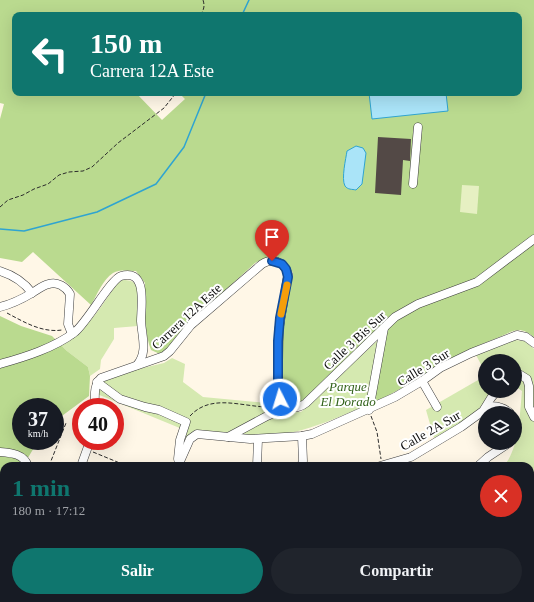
<!DOCTYPE html>
<html lang="es">
<head>
<meta charset="utf-8">
<style>
	body { margin:0; font-family:Georgia,serif; background:#20242c; color:#f1f3f6; height:100vh; display:flex; flex-direction:column; font-size:15px; white-space:nowrap }
	* { box-sizing:border-box; margin:0 }
	p { font-size:13px; color:#9ea1a6 }
	.icon { flex:none; width:22px; height:22px; fill:none; stroke:currentColor; stroke-width:2; stroke-linecap:round; stroke-linejoin:round }
	.map { position:relative; flex:1; overflow:hidden }
	.details { position:absolute; left:0px; top:462px; width:534px; height:140px; display:flex; flex-direction:column; background:#171b24; border-radius:12px 12px 0 0; box-shadow:0 4px 16px #0002 }
	.details>* { flex:none }
	.guide { position:absolute; left:12px; top:12px; width:510px; height:84px; border-radius:8px; box-shadow:0 4px 16px #0002; background:#0f766e; color:#fff; overflow:hidden }
	.fabs { position:absolute; left:478px; top:354px; display:grid; gap:8px }
	.fabs a { display:grid; place-items:center; width:44px; height:44px; border-radius:50%; background:#171b24; box-shadow:0 4px 16px #0002; font-size:20px }
	.speed { position:absolute; left:12px; top:398px; display:flex; gap:8px; font-size:20px; font-weight:700; text-align:center }
	.speed>* { display:grid; place-content:center; width:52px; height:52px; border-radius:50%; background:#171b24; box-shadow:0 4px 16px #0002; line-height:1 }
	.speed small { font-size:10px; font-weight:400 }
	.speed .limit { border:6px solid #d22; background:#fff; color:#111 }
	.pin { position:absolute; display:grid; place-items:center; width:34px; height:34px; color:#fff; margin:-41px -17px; border-radius:50% 50% 50% 0; rotate:-45deg; box-shadow:0 0 4px #0007 }
	.pin .icon { rotate:45deg }
	.me { position:absolute; width:44px; margin:-22px; rotate:355deg; stroke-linejoin:round; filter:drop-shadow(0 0 3px #0008) }
	.turn { display:flex; align-items:center; gap:14px; height:84px; padding:0 12px; font-size:18px }
	.turn .icon { width:52px; height:52px; stroke-width:2.5 }
	.turn b { display:block; font-size:28px; line-height:34px }
	.round { display:grid; place-items:center; flex:none; width:42px; height:42px; border-radius:21px; background:#20242c }
	.overview { display:flex; align-items:center; justify-content:space-between; height:68px; padding:0 12px }
	h1 { font-size:24px; font-weight:700; line-height:30px; color:#0f766e }
	.primary-button { display:flex; gap:8px; margin-top:auto; padding:8px 12px }
	.primary-button a { flex:1; height:46px; border-radius:24px; background:#0f766e; color:#fff; font-size:16px; font-weight:700; line-height:46px; text-align:center }
	.primary-button a+a { background:#20242c; color:#f1f3f6 }
	.map>svg:first-child { display:block }
</style>
</head>
<body>
<div class="map">
<svg width="534" height="602" viewBox="0 0 534 602">
	<rect width="100%" height="100%" fill="#fff7e7"/>
	<g fill="#d5e9b0">
		<path d="M122,280C126,280 131,280 134,283C142,289 138,317 138,326L114,328V339L101,360L100,369L90,376L88,367L67,351L59,343C88,331 99,309 116,285Z"/>
		<path d="M378,340L366,406C345,414 324,424 302,430C281,436 259,435 237,436L285,410L291,412H301Z"/>
		<path d="M514,340L525,341L534,349V559H530V466H503C519,452 520,411 522,391L515,386V361H485V372L476,355Z"/>
		<polygon points="172,358 185,364 183,382 203,397 279,404 279,409 228,435 198,430 183,448 187,431 97,394 103,382 110,378 130,371 164,363"/>
		<polygon points="485,376 485,391 503,391 478,413 434,438 426,410"/>
		<polygon points="422,598 514,598 511,602 431,602 421,600"/>
	</g>
	<g fill="#bada8f" fill-rule="evenodd">
		<path d="M0,0H534V337C530,334 526,331 520,330C512,330 504,335 497,338C453,354 417,382 375,402L373,400L389,319L378,328L299,404L291,405L283,398L281,361L282,331L293,273C284,257 271,253 255,263L184,328L168,350L160,354L151,350C143,329 145,305 145,283L136,271C129,271 120,269 113,273C103,279 97,295 91,305L33,252L22,262L0,258V119L4,104L0,103ZM15,15H519V93H179L185,99L162,120L136,93H15Z"/>
		<polygon points="0,316 21,326 52,336 67,351 88,367 90,376 89,396 55,421 55,407 21,407 21,441 38,441 23,466 4,466 4,486 0,490"/>
	</g>
	<polygon fill="#e6f0c2" points="462,185 479,186 477,214 460,212"/>
	<g fill="#aae4f8" stroke="#2fa4d1">
		<polygon points="369,93 446,93 448,111 372,119"/>
		<path d="M356,146L363,148L366,153L362,184L356,190C352,189 348,190 345,186C341,179 346,158 347,151Z"/>
	</g>
	<g fill="none" stroke-linecap="round" stroke-linejoin="round">
		<g stroke="#2fa4d1" stroke-width="1.5">
			<polyline points="242,15 249,0"/>
			<polyline points="0,229 24,231 97,212 156,184 184,147 206,93"/>
		</g>
	</g>
	<polygon fill="#534946" points="378,137 411,139 410,161 403,160 401,195 375,193"/>
	<g fill="none" stroke-linecap="round" stroke-linejoin="round">
		<defs>
			<g id="minor">
				<polyline points="413,184 418,127"/>
				<path d="M0,271C13,275 24,282 32,293"/>
				<path d="M0,307C12,304 22,299 32,293C37,290 43,285 49,284C57,281 66,287 70,294L68,324L72,334"/>
				<path d="M0,364C25,357 54,348 75,332C88,321 111,279 121,276C148,268 141,307 141,321C142,337 148,352 137,365"/>
				<polyline points="515,375 519,374 527,379 529,386 529,407 534,417"/>
				<polyline points="422,381 437,407"/>
				<polyline points="97,382 120,399 145,407 159,410 186,422 180,440 178,459"/>
				<path d="M95,407C95,397 93,386 101,378L164,356L170,351L191,325L262,264C273,257 284,262 288,274L279,329L278,391C280,407 294,412 306,403L395,317L418,304L477,282L534,239"/>
				<path d="M487,407C496,405 503,407 510,413"/>
				<polyline points="369,410 384,328"/>
				<polyline points="228,437 267,416 288,407"/>
				<path d="M0,452C12,453 24,454 28,466"/>
				<polyline points="81,466 90,441"/>
				<polyline points="178,466 190,439 197,434 250,439 302,436 312,434 395,397 422,381 440,368 471,353 517,335 526,337 534,343"/>
				<polyline points="257,466 258,439"/>
				<polyline points="300,466 302,464 303,461 302,436"/>
				<polyline points="380,466 411,457 461,427 483,411 491,398 497,391"/>
				<polyline points="478,466 488,457 509,443"/>
				<polyline points="530,503 534,491"/>
				<polyline points="0,512 4,506"/>
				<polyline points="530,559 534,566"/>
				<polyline points="0,578 4,582"/>
				<polyline points="18,598 22,602"/>
				<polyline points="72,598 75,602"/>
				<polyline points="113,598 120,599 128,598"/>
				<polyline points="211,598 216,602"/>
				<polyline points="411,598 415,602"/>
				<polyline points="362,602 365,598"/>
			</g>
		</defs>
		<use href="#minor" stroke="#3d3d3d" stroke-width="9"/>
		<g stroke="#2c2c2c" stroke-width="1" stroke-dasharray="4 2" stroke-linecap="butt">
			<path d="M200,15C204,10 205,6 203,0"/>
			<polyline points="0,207 8,200 23,195 34,189 48,184 59,175 69,172 83,171 92,167 118,143 164,108 176,93"/>
			<path d="M7,313C24,322 42,333 62,330"/>
			<path d="M190,416C211,393 242,407 269,407"/>
			<polyline points="371,416 377,432 381,459"/>
			<polyline points="93,452 127,466"/>
			<polyline points="34,463 43,466"/>
			<polyline points="49,466 66,423"/>
			<polyline points="0,555 4,550"/>
			<polyline points="236,598 238,602"/>
			<polyline points="50,602 61,598"/>
		</g>
		<use href="#minor" stroke="#fff" stroke-width="8"/>
	</g>
	<g fill="none" stroke-linecap="round" stroke-linejoin="round">
		<defs>
			<polyline id="route" points="272,261 282,264 286,269 288,277 280,318 278,341 278,391 280,399"/>
		</defs>
		<use href="#route" stroke="#114b97" stroke-width="10"/>
		<use href="#route" stroke="#1a73e8" stroke-width="7"/>
		<polyline stroke="#f59e0b" stroke-width="7" points="281,314 287,285"/>
	</g>
	<g text-anchor="middle" stroke-width="4" stroke-linejoin="round" paint-order="stroke">
		<g font-size="13" fill="#0a0a0a" stroke="#fff">
			<text transform="translate(186 316) rotate(-43)" y="5">Carrera 12A Este</text>
			<text transform="translate(354 340) rotate(-43)" y="5">Calle 3 Bis Sur</text>
			<text transform="translate(423 367) rotate(-32)" y="5">Calle 3 Sur</text>
			<text transform="translate(430 430) rotate(-30)" y="5">Calle 2A Sur</text>
		</g>
		<g font-size="13" font-style="italic" fill="#31621a" stroke="#fff">
			<text x="348" y="391">Parque<tspan x="348" dy="15">El Dorado</tspan></text>
		</g>
	</g>
</svg>
<div class="fabs">
<a><svg class="icon" aria-label="search" viewBox="0 0 24 24"><circle cx="10" cy="10" r="6"/><path d="M15 15l6 6"/></svg></a>
<a><svg class="icon" aria-label="layers" viewBox="0 0 24 24"><path d="M12 4l9 5-9 5-9-5zM3 14l9 5 9-5"/></svg></a>
</div>
<div class="speed"><div>37<small>km/h</small></div><div class="limit">40</div></div>
<div class="pin" style="left:272px;top:261px;background:#d93025"><svg class="icon" aria-label="arrive" viewBox="0 0 24 24"><path d="M6 21V4h12l-3 4 3 4H6"/></svg></div>
<svg class="me" style="left:280px;top:399px" viewBox="-20 -20 40 40"><circle r="17" fill="#1a73e8" stroke="#fff" stroke-width="3"/><path d="M0-11L8 9 0 5-8 9z" fill="#fff"/></svg>
<div class="guide">
<div class="turn"><svg class="icon" aria-label="left" viewBox="0 0 24 24"><path d="M17 20v-9H6M10 6l-5 5 5 5"/></svg><div><b>150 m</b>Carrera 12A Este</div></div>
</div>
<section class="details">
<div class="overview"><div><h1>1 min</h1><p>180 m · 17:12</p></div><a class="round" style="background:#d93025;color:#fff"><svg class="icon" aria-label="close" viewBox="0 0 24 24"><path d="M6 6l12 12M18 6L6 18"/></svg></a></div>
<div class="primary-button"><a>Salir</a><a>Compartir</a></div>
</section>
</div>
</body>
</html>
